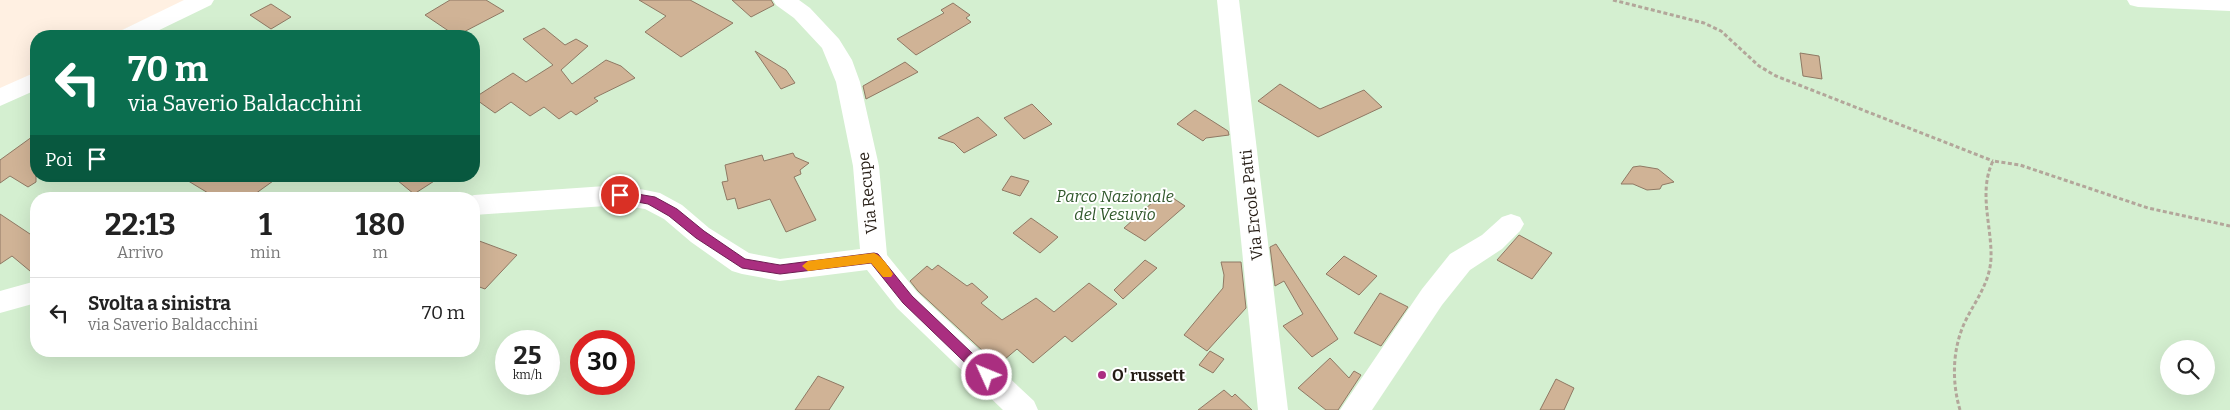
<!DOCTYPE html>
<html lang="it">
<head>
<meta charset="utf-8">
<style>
	body { margin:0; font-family:Bitter,serif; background:#f2f2f2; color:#222; height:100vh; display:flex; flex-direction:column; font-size:19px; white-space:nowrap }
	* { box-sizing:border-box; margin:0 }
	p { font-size:16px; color:#767676 }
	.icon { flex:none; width:28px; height:28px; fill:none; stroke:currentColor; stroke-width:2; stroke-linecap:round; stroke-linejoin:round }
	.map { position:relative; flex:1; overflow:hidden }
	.details { position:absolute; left:30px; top:192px; width:450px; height:165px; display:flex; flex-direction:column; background:#fff; border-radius:20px; box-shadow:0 5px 20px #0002 }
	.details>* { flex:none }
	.top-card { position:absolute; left:30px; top:30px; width:450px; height:152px; border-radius:20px; box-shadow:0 5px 20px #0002; background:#0b6e4f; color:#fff; overflow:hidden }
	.tools { position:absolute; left:2160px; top:340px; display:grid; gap:10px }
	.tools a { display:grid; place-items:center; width:55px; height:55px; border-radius:50%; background:#fff; box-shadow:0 5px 20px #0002; font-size:25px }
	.speed { position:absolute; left:495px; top:330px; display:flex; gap:10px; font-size:25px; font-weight:700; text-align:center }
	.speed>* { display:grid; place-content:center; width:65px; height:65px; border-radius:50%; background:#fff; box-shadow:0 5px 20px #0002; line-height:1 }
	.speed small { font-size:12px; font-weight:400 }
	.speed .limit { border:8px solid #d22; background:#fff; color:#111 }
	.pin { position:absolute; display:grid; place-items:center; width:42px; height:42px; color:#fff; margin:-21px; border:2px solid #fff; border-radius:50%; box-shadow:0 1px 5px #0007 }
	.me { position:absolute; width:55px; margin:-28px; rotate:314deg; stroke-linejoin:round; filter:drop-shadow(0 0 4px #0008) }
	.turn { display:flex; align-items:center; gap:18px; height:105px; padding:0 15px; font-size:22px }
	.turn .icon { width:65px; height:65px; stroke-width:2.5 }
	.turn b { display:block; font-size:35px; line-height:42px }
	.then { display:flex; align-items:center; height:48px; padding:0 15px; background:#0003; gap:10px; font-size:19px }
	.eta { display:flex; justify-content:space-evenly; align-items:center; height:85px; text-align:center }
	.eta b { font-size:30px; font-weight:700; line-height:35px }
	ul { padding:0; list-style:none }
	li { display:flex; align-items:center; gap:15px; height:70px; padding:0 15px; border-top:1px solid #e0e0e0 }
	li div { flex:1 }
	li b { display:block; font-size:19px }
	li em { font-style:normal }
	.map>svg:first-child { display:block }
</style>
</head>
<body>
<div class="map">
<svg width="2230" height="410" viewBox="0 0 2230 410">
	<rect width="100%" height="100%" fill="#fff0e2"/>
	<path fill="#d4efd0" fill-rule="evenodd" d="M186,0H2230V410H0V91L36,72V176H474V36H110ZM36,199H474V351H36ZM506,341H549V384H506ZM581,341H624V384H581ZM2169,349H2206V386H2169Z"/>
	<g fill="#d0b396" stroke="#8f7964">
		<polygon points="450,0 486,0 504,11 456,36 425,15"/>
		<polygon points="639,0 690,0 733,23 681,57 645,32 666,16"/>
		<polygon points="732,0 771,0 774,5 751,17"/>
		<polygon points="953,3 970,15 966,18 971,22 916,55 897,39 944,13 941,10"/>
		<polygon points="271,4 291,17 271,29 250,15"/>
		<polygon points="544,28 565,45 576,39 588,46 561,70 572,84 606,60 621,66 635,78 594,98 598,101 576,115 571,111 559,119 544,107 530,116 511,102 495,113 474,98 513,73 526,82 553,65 523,39"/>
		<polygon points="755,51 786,70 795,83 781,89"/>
		<polygon points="1800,53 1819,56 1822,79 1803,76"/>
		<polygon points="905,62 918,72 866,99 863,86"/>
		<polygon points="1280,84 1320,109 1364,90 1382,107 1318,137 1258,101"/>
		<polygon points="1032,104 1052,124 1024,139 1004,118"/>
		<polygon points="1195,110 1228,131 1229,135 1206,138 1203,141 1177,124"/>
		<polygon points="978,117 997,135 964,153 954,143 938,138"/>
		<polygon points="36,134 36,182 28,187 10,176 0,183 0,160"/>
		<polygon points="793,153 795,157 809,163 800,170 801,174 794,177 816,220 786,232 770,199 738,209 735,198 727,200 722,182 728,181 725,165 762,155 764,161"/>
		<polygon points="1640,166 1658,169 1674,182 1662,185 1660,189 1647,190 1633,184 1621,184 1633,167"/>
		<polygon points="180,176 280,176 248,199 218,199"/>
		<polygon points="392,176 442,176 414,194"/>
		<polygon points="1011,176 1029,181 1020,196 1002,190"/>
		<polygon points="1164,192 1185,206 1145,241 1124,228"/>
		<polygon points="0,214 36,238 36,276 12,256 0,264"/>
		<polygon points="1031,218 1058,237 1040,253 1013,233"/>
		<polygon points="1519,235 1552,253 1532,279 1497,260"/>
		<polygon points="474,239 517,255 485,289 474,285"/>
		<polygon points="1276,244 1338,339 1312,357 1283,326 1303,314 1284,281 1275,286 1270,247"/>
		<polygon points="1344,256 1377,276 1359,295 1326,274"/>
		<polygon points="1145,260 1157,268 1123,299 1114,290"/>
		<polygon points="1221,262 1241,262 1246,308 1207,351 1184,335 1223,288 1224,275"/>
		<polygon points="938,265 967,286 972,283 988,297 981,303 1002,320 1036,298 1054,312 1089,283 1117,304 1072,342 1065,336 1033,363 1017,349 998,365 918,291 910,281 927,266 932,270"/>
		<polygon points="1380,293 1408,307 1381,346 1354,333"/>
		<polygon points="1210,351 1224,359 1213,373 1199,365"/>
		<polygon points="1330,358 1349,378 1354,371 1361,375 1338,410 1326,410 1298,388"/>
		<polygon points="818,376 844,387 829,410 795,410"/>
		<polygon points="1556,379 1574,388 1564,410 1540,410"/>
		<polygon points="1224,390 1232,397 1235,394 1252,410 1198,410"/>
	</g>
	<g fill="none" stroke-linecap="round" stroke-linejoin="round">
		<g stroke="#b3a69a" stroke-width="3" stroke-dasharray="4 2.5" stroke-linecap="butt">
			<polyline points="1613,0 1704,23 1721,31 1759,66 1776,76 1993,161"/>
			<path d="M1960,410C1952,383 1952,351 1964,324C1974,302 1990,284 1991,258C1992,226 1978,192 1993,161L2020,165L2148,208L2230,226"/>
		</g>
		<g fill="#fff" fill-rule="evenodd">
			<polygon points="184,0 214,0 211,5 147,36 116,36 120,31"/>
			<polygon points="773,0 799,0 810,8 839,39 852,60 860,82 879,166 887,255 917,292 1034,401 1038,410 1003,410 897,308 867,270 780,281 742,274 732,271 691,242 664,219 645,209 620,205 474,215 474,199 464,199 474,195 620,185 660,193 682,205 709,228 749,253 780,259 860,249 853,166 836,82 822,48 794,18 776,5"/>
			<polygon points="1217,0 1239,0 1288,410 1258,410"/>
			<polygon points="2127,0 2230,0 2230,11 2138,7 2130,5"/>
			<polygon points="36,72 36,90 0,106 0,88"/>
			<polygon points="1511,214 1520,217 1524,224 1520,231 1502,249 1470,270 1442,305 1372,410 1340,410 1422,289 1450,254 1482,235 1502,217"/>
			<polygon points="36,281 36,303 0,313 0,291"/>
		</g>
	</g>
	<polygon fill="#aa2e80" stroke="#6e1e53" points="620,191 655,197 677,209 704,231 745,259 780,265 874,253 878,254 912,296 992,372 993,375 992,379 987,381 982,379 903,303 871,263 780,274 742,268 696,238 669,216 648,204 616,198 614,195 616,192"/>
	<path fill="#f59e0b" d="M874,253C882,256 889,267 893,274L891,277H883L871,263L808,271L802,266L808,261Z"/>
	<circle fill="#aa2e80" stroke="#fff" stroke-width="2" cx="1102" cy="375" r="5"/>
	<g text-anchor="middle" stroke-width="4" stroke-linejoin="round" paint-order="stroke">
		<g font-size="16" fill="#251c14" stroke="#fff">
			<text transform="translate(867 193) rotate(-96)" y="6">Via Recupe</text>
			<text transform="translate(1251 205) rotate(-96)" y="6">Via Ercole Patti</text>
		</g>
		<g font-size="16" font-style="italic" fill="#31582c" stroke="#fff">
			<text x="1115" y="202">Parco Nazionale<tspan x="1115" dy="18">del Vesuvio</tspan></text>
		</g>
		<g font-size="16" font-weight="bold" fill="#251c14" stroke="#fff" text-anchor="start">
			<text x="1112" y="381">O' russett</text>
		</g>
	</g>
</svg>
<div class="tools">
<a><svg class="icon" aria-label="search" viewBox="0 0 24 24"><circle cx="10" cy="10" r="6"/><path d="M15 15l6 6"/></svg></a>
</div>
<div class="speed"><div>25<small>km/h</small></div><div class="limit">30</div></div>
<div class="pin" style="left:620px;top:195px;background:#d93025"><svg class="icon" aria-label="arrive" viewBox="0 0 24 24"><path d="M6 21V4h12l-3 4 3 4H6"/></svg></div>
<svg class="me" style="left:987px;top:375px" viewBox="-20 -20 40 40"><circle r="17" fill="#aa2e80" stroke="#fff" stroke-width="3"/><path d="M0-11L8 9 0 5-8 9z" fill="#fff"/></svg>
<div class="top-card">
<div class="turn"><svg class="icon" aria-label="left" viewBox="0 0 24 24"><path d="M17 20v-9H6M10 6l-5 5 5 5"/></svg><div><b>70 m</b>via Saverio Baldacchini</div></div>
<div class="then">Poi<svg class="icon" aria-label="arrive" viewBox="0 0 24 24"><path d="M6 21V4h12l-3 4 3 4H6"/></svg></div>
</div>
<section class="details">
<div class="eta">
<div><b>22:13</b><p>Arrivo</p></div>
<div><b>1</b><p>min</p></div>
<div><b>180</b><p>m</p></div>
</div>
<ul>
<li><svg class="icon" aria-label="left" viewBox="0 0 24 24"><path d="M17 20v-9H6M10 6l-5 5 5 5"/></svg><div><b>Svolta a sinistra</b><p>via Saverio Baldacchini</p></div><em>70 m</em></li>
</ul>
</section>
</div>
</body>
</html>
